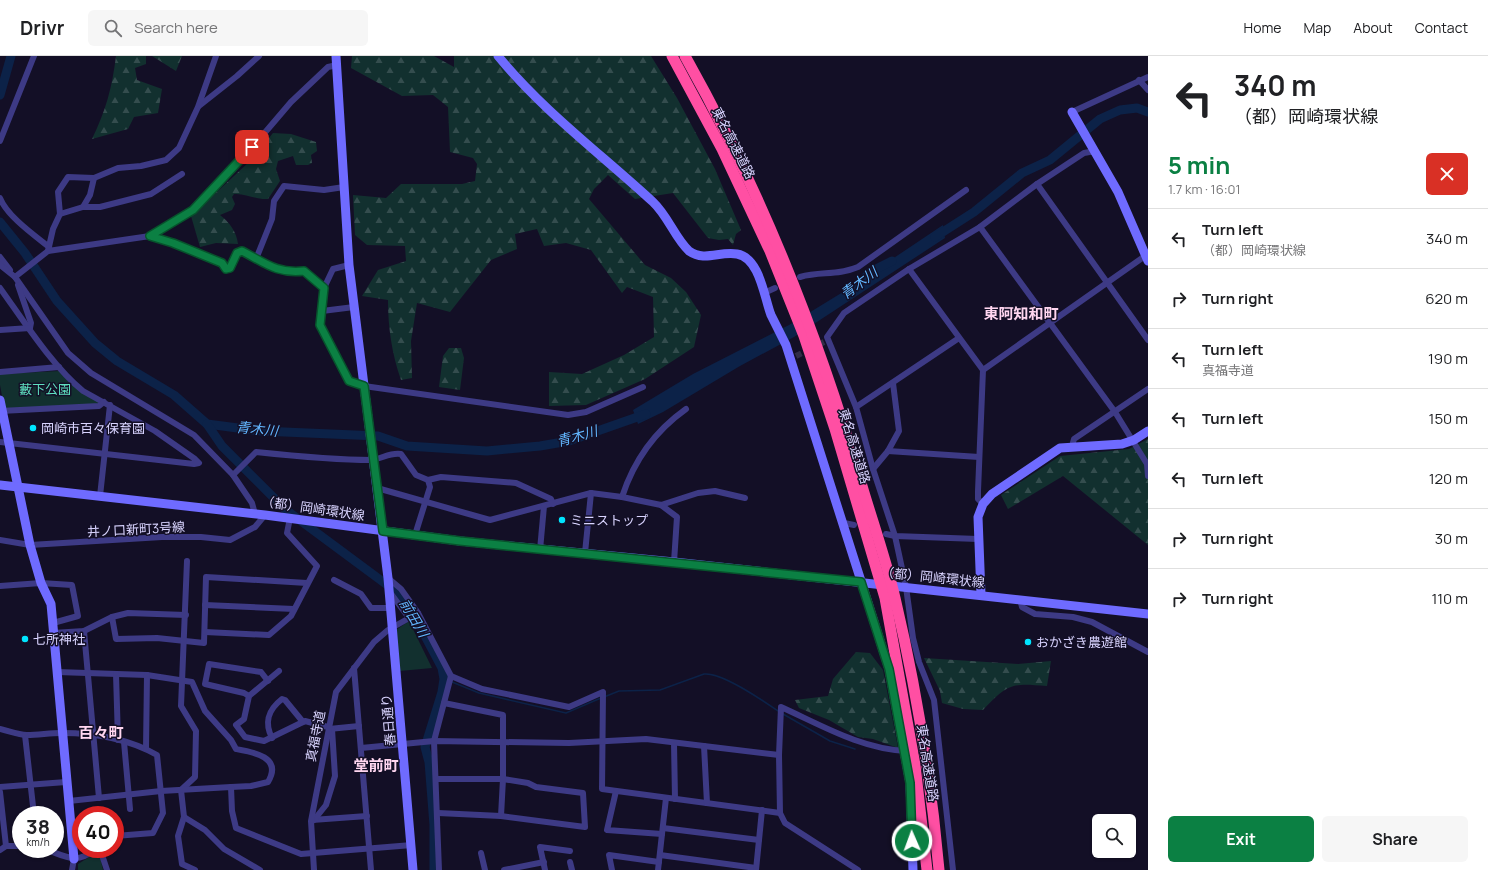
<!DOCTYPE html>
<html lang="en">
<head>
<meta charset="utf-8">
<style>
	body { margin:0; font-family:Manrope,"Noto Sans JP",sans-serif; background:#f6f6f6; color:#202124; height:100vh; display:flex; flex-direction:column; font-size:15px; white-space:nowrap }
	* { box-sizing:border-box; margin:0 }
	p { font-size:13px; color:#757577 }
	.icon { flex:none; width:22px; height:22px; fill:none; stroke:currentColor; stroke-width:2; stroke-linecap:round; stroke-linejoin:round }
	.map { position:relative; flex:1; overflow:hidden }
	.drawer { display:flex; flex-direction:column; background:#fff; width:340px }
	.drawer>* { flex:none }
	.top-card { background:#fff; color:#202124; overflow:hidden }
	.buttons { position:absolute; left:1092px; top:758px; display:grid; gap:8px }
	.buttons a { display:grid; place-items:center; width:44px; height:44px; border-radius:6px; background:#fff; box-shadow:0 1px 3px #0004; font-size:20px }
	.speed { position:absolute; left:12px; top:750px; display:flex; gap:8px; font-size:20px; font-weight:700; text-align:center }
	.speed>* { display:grid; place-content:center; width:52px; height:52px; border-radius:50%; background:#fff; box-shadow:0 1px 3px #0004; line-height:1 }
	.speed small { font-size:10px; font-weight:400 }
	.speed .limit { border:6px solid #d22; background:#fff; color:#111 }
	.pin { position:absolute; display:grid; place-items:center; width:34px; height:34px; color:#fff; margin:-17px; border-radius:8px; box-shadow:0 2px 6px #0006 }
	.me { position:absolute; width:44px; margin:-22px; rotate:358deg; stroke-linejoin:round; filter:drop-shadow(0 0 3px #0008) }
	.turn { display:flex; align-items:center; gap:14px; height:84px; padding:0 20px; font-size:18px }
	.turn .icon { width:52px; height:52px; stroke-width:2.5 }
	.turn b { display:block; font-size:28px; line-height:34px }
	.round { display:grid; place-items:center; flex:none; width:42px; height:42px; border-radius:6px; background:#f6f6f6 }
	.headline { display:flex; align-items:center; justify-content:space-between; height:68px; padding:0 20px }
	h1 { font-size:24px; font-weight:700; line-height:30px; color:#0b8043 }
	.action { display:flex; gap:8px; margin-top:auto; padding:8px 20px }
	.action a { flex:1; height:46px; border-radius:6px; background:#0b8043; color:#fff; font-size:16px; font-weight:700; line-height:46px; text-align:center }
	.action a+a { background:#f6f6f6; color:#202124 }
	ul { padding:0; list-style:none }
	li { display:flex; align-items:center; gap:12px; height:60px; padding:0 20px; border-top:1px solid #e0e0e0 }
	li div { flex:1 }
	li b { display:block; font-size:15px }
	li em { font-style:normal }
	header { display:flex; align-items:center; gap:24px; box-sizing:border-box; height:56px; padding:0 20px; background:#fff; border-bottom:1px solid #e0e0e0 }
	header strong { font-size:19px }
	nav { display:flex; gap:22px; margin-inline-start:auto; font-size:14px }
	.search { width:280px; height:36px; background:#f6f6f6; display:flex; align-items:center; gap:10px; box-sizing:border-box; padding:0 14px; border-radius:6px; color:#757577; font-size:15px }
	main { display:flex; flex:1; min-height:0 }
	.map>svg:first-child { display:block }
</style>
</head>
<body>
<header>
<strong>Drivr</strong>
<div class="search"><svg class="icon" aria-label="search" viewBox="0 0 24 24"><circle cx="10" cy="10" r="6"/><path d="M15 15l6 6"/></svg>Search here</div>
<nav><a>Home</a><a>Map</a><a>About</a><a>Contact</a></nav>
</header>
<main>
<div class="map">
<svg width="1148" height="814" viewBox="0 0 1148 814">
	<defs>
		<pattern id="forest-firs" width="22" height="20" patternUnits="userSpaceOnUse"><rect width="22" height="20" fill="#12302f"/><path d="M5 1l3.5 6h-7zM16 11l3.5 6h-7z" fill="#344d4e"/></pattern>
	</defs>
	<rect width="100%" height="100%" fill="#130f26"/>
	<g fill="url(#forest-firs)">
		<path d="M116,0H146V8L135,12L137,24L162,33L158,57L134,61L128,73L92,83C106,54 112,32 116,0Z"/>
		<polygon points="152,0 182,0 176,15"/>
		<path d="M352,0H434L454,11V0H651L677,42L715,113L741,174L736,178L733,189L728,183L719,184L708,182L673,137L635,143L608,119L594,133L589,143L645,209L671,222L686,236L701,259L694,291L645,323L586,349L549,350V316L582,318L624,299L654,281L653,241L627,231L622,237L591,194L566,187L544,190L537,173L515,178L517,193L491,204L450,256L417,247L411,285L412,322L401,324C392,298 388,272 388,244L362,240L378,214L406,205L405,190L367,189L355,179L353,139L386,142L401,128H462L475,125L477,108L473,102L450,96L448,51L433,39L402,40L351,12Z"/>
		<path d="M273,77L291,78L316,86L317,95L311,99L312,107L308,109H296L293,100L278,105L276,113L280,125L268,143C256,144 246,137 234,138L232,141L235,148L232,154L220,159C230,167 236,175 238,188L216,187L200,191L191,160L249,106Z"/>
		<polygon points="449,292 461,292 464,302 460,334 439,331 443,300"/>
		<polygon points="1148,383 1148,489 1063,420 1008,453 1001,439 1060,400 1129,393"/>
		<polygon points="856,596 870,597 883,614 898,692 873,683 858,681 829,664 799,652 795,644 828,640 833,623"/>
		<path d="M924,602L1018,608L1051,605L1047,630C1012,627 1008,627 983,654L963,653L942,647L940,635Z"/>
	</g>
	<g fill="#12302f">
		<polygon points="59,315 98,345 98,348 7,353 4,351 0,329 0,318"/>
		<polygon points="409,565 432,612 400,615 396,574"/>
		<polygon points="99,795 103,814 78,814 78,808"/>
	</g>
	<polygon fill="#0c2248" points="943,169 945,182 794,281 740,310 663,356 638,368 633,354 693,318 789,269 843,236"/>
	<g fill="none" stroke-linecap="round" stroke-linejoin="round">
		<g stroke="#0c2248" stroke-width="1.5">
			<polyline points="444,623 448,625"/>
			<polyline points="452,626 479,637 566,657 601,642"/>
			<path d="M604,641L619,635L660,634L704,618C722,616 762,644 778,655"/>
			<polyline points="783,658 830,685 855,693"/>
		</g>
		<g stroke="#0c2248" stroke-width="9">
			<polyline points="0,39 11,0"/>
			<polyline points="0,166 25,197 57,245 95,287 117,305 174,339 207,368 261,375 378,380 407,390 487,395 540,390 569,385 646,358"/>
			<polyline points="935,181 974,156 1022,117 1050,104 1100,63 1120,54 1137,52 1148,56"/>
			<polyline points="859,229 870,216 892,205"/>
			<polyline points="207,368 222,390 286,454 398,537 416,563 442,612 444,623 442,636 425,691 429,706 434,769 434,814"/>
		</g>
		<polyline stroke="#312d47" stroke-width="6" stroke-dasharray="6 3" stroke-linecap="butt" points="796,300 824,286"/>
		<g stroke="#3d3a85" stroke-width="6">
			<polyline points="1139,24 1148,34"/>
			<polyline points="199,50 237,20 259,0"/>
			<polyline points="1072,56 1148,21"/>
			<polyline points="0,85 34,0"/>
			<polyline points="1037,128 1148,284"/>
			<path d="M0,142C7,160 34,179 49,191"/>
			<polyline points="83,151 100,151 151,138 182,118"/>
			<polyline points="60,158 83,151 90,139 94,122"/>
			<polyline points="980,171 1115,356 1147,408 1148,420"/>
			<path d="M150,180L173,187L222,207L227,213L230,212L237,197L242,195C265,207 277,218 304,215L324,232"/>
			<polyline points="48,195 150,180 193,154 262,80 291,46 328,11 337,9"/>
			<polyline points="0,201 10,214"/>
			<polyline points="256,203 272,163 274,145 284,130 324,134 344,131"/>
			<polyline points="0,209 15,221 68,297 91,317 194,379 233,419 252,447 255,458"/>
			<polyline points="349,209 333,213 324,232 320,269 349,325 364,330 568,359 586,356 643,331"/>
			<polyline points="909,213 983,314 978,435 978,443 983,448"/>
			<polyline points="15,221 48,195 53,173 60,158 58,136 68,121 94,122 118,112 141,110 166,104 179,92 198,51 216,0"/>
			<path d="M800,221C821,215 837,220 858,211L966,134"/>
			<polyline points="18,229 31,267 30,272"/>
			<path d="M0,232C23,264 53,311 83,335L155,375L195,403L199,407L194,408L0,386"/>
			<polyline points="764,237 775,232"/>
			<polyline points="322,255 354,251"/>
			<polyline points="0,274 30,272"/>
			<polyline points="983,314 1145,200"/>
			<polyline points="0,316 59,311"/>
			<polyline points="856,351 959,282"/>
			<polyline points="0,355 99,350 104,346"/>
			<polyline points="1072,390 1074,383 1148,333"/>
			<polyline points="888,395 979,401"/>
			<polyline points="873,413 888,395 899,375 893,327"/>
			<path d="M233,419L256,396C294,400 333,404 371,404C382,403 390,396 401,398L416,419L428,424L430,431L415,479"/>
			<polyline points="428,424 441,421 516,427 551,443 553,448"/>
			<polyline points="377,432 490,464 591,437 622,441 661,449 698,437 715,435 745,442"/>
			<polyline points="100,440 110,349"/>
			<path d="M622,441C634,404 655,375 686,353"/>
			<polyline points="661,449 677,461 674,506"/>
			<polyline points="844,467 854,469"/>
			<polyline points="886,478 895,480 978,483"/>
			<polyline points="0,484 30,489 162,481 201,481 230,484 255,471 265,459"/>
			<polyline points="540,494 544,450"/>
			<polyline points="585,497 591,437"/>
			<polyline points="388,522 401,533 418,557 451,620 482,633 569,651 603,636 602,733 780,757"/>
			<polyline points="334,524 361,538 371,552 391,552"/>
			<polyline points="0,530 41,527 72,529 78,560 53,567"/>
			<polyline points="389,535 409,562"/>
			<polyline points="1020,543 1022,551 1035,558 1073,561 1092,566 1148,596"/>
			<polyline points="205,549 294,553"/>
			<polyline points="112,561 116,583 157,582 204,587 206,521 307,527"/>
			<polyline points="84,575 99,742"/>
			<polyline points="205,576 269,579 291,560 317,510 287,477 290,462"/>
			<polyline points="53,577 84,575 112,561 128,557 186,559"/>
			<polyline points="354,612 371,814"/>
			<polyline points="279,615 249,640 244,663 236,669 245,681 264,685 305,665 328,671"/>
			<path d="M57,616L147,619L192,626L205,655L231,684L236,693C253,696 283,701 268,726L251,730L231,731"/>
			<polyline points="116,618 118,684"/>
			<polyline points="249,640 244,637 205,628 209,608 261,616 268,625"/>
			<polyline points="444,647 503,659 503,723 501,760"/>
			<path d="M0,673C9,675 18,679 27,679C38,679 50,677 61,677C94,677 129,683 157,699L163,757L153,777L115,780"/>
			<polyline points="329,673 359,670"/>
			<polyline points="25,679 34,759"/>
			<path d="M272,682C264,666 268,654 282,643L285,644L303,666"/>
			<polyline points="124,686 130,753"/>
			<polyline points="674,687 675,743"/>
			<polyline points="704,690 707,747"/>
			<polyline points="361,692 434,685 569,687 646,683 779,699"/>
			<polyline points="146,693 147,619"/>
			<polyline points="437,723 503,723 528,727 536,731 583,737 585,771 501,760 438,757"/>
			<polyline points="0,731 66,726"/>
			<polyline points="181,734 195,721 196,675 181,650 187,505"/>
			<polyline points="181,734 184,761 178,780 182,808 195,814"/>
			<polyline points="616,735 607,774 662,778"/>
			<polyline points="0,736 6,790"/>
			<polyline points="69,745 161,735 231,731 232,755 236,772 301,798 412,789"/>
			<polyline points="184,761 205,774 224,793 260,814"/>
			<polyline points="312,764 367,760"/>
			<polyline points="314,764 326,749 335,720 332,673"/>
			<polyline points="663,772 759,784"/>
			<path d="M45,793C67,801 76,809 96,793"/>
			<polyline points="100,793 107,814"/>
			<polyline points="0,794 6,790 21,790"/>
			<polyline points="481,797 485,814"/>
			<polyline points="660,799 756,812"/>
			<polyline points="570,806 572,814"/>
			<polyline points="72,814 74,803"/>
			<polyline points="314,814 311,765 336,636 374,586 388,574 418,557"/>
			<polyline points="439,814 434,685 451,620"/>
			<polyline points="504,814 544,806"/>
			<polyline points="545,814 540,791 570,795"/>
			<polyline points="612,814 609,799 659,806"/>
			<polyline points="658,814 666,742"/>
			<polyline points="756,814 762,754"/>
			<path d="M858,814L785,767L780,757L779,699L781,651C821,669 861,693 906,695"/>
			<polyline points="953,814 934,644 919,606 913,582 906,531 895,480 873,413 856,351 827,281 844,257 909,213 980,171 1037,128 1084,97 1095,95"/>
		</g>
		<g stroke="#6f6bff" stroke-width="9">
			<polyline points="336,0 349,209 388,522 413,814"/>
			<path d="M498,0C543,55 601,98 653,146C668,160 675,182 689,195C705,206 719,195 737,198C760,202 764,241 771,259C776,269 781,279 786,289L889,613L910,727L913,814"/>
			<polyline points="1072,56 1118,136 1148,205"/>
			<polyline points="0,344 30,489 41,527 51,548 74,803"/>
			<polyline points="0,429 265,459 460,485 674,506 1148,558"/>
			<polyline points="981,539 978,461 983,448 992,438 1060,392 1122,388 1134,384 1148,375"/>
		</g>
		<g stroke="#ff4fa3" stroke-width="11">
			<polyline points="672,0 722,93 770,195 804,280 835,373 885,542 915,709 927,814"/>
			<path d="M685,0C761,135 819,281 862,430C873,467 886,504 895,542C916,631 931,723 939,814"/>
		</g>
	</g>
	<g fill="none" stroke-linecap="round" stroke-linejoin="round">
		<defs>
			<path id="route" d="M252,91L193,154L150,180L173,187L222,207L226,213L230,212L237,197L242,195C265,207 277,218 304,215L324,232L320,269L349,325L364,330L383,475L460,485L861,526L889,613L910,727L912,785"/>
		</defs>
		<use href="#route" stroke="#07532c" stroke-width="10"/>
		<use href="#route" stroke="#0b8043" stroke-width="7"/>
	</g>
	<g fill="#00e5ff" stroke="#130f26" stroke-width="1.5">
		<circle cx="33" cy="372" r="4"/>
		<circle cx="562" cy="464" r="4"/>
		<circle cx="25" cy="583" r="4"/>
		<circle cx="1028" cy="586" r="4"/>
	</g>
	<g text-anchor="middle" stroke-width="3" stroke-linejoin="round" paint-order="stroke">
		<g font-size="13" fill="#d9d4ff" stroke="#130f26">
			<text transform="translate(734 87) rotate(63)" y="5">東名高速道路</text>
			<text transform="translate(855 390) rotate(73)" y="5">東名高速道路</text>
			<text transform="translate(313 452) rotate(8)" y="5">（都）岡崎環状線</text>
			<text transform="translate(136 473) rotate(-3)" y="5">井ノ口新町3号線</text>
			<text transform="translate(933 521) rotate(6)" y="5">（都）岡崎環状線</text>
			<text transform="translate(388 664) rotate(-95)" y="5">春日通り</text>
			<text transform="translate(315 680) rotate(-79)" y="5">真福寺道</text>
			<text transform="translate(928 707) rotate(81)" y="5">東名高速道路</text>
		</g>
		<g font-size="13" fill="#5fe0c0" stroke="#130f26">
			<text x="45" y="338">藪下公園</text>
		</g>
		<g font-size="13" fill="#d9d4ff" stroke="#130f26" text-anchor="start">
			<text x="41" y="377">岡崎市百々保育園</text>
			<text x="570" y="469">ミニストップ</text>
			<text x="33" y="588">七所神社</text>
			<text x="1036" y="591">おかざき農遊館</text>
		</g>
		<g font-size="14" font-style="italic" fill="#62b6ff" stroke="#130f26">
			<text transform="translate(859 227) rotate(-37)" y="5">青木川</text>
			<text transform="translate(257 373) rotate(6)" y="5">青木川</text>
			<text transform="translate(577 380) rotate(-16)" y="5">青木川</text>
			<text transform="translate(414 562) rotate(59)" y="5">前田川</text>
		</g>
		<g font-size="15" font-weight="bold" fill="#ffd6f0" stroke="#130f26">
			<text x="1021" y="263">東阿知和町</text>
			<text x="101" y="682">百々町</text>
			<text x="376" y="715">堂前町</text>
		</g>
	</g>
</svg>
<div class="buttons">
<a><svg class="icon" aria-label="search" viewBox="0 0 24 24"><circle cx="10" cy="10" r="6"/><path d="M15 15l6 6"/></svg></a>
</div>
<div class="speed"><div>38<small>km/h</small></div><div class="limit">40</div></div>
<div class="pin" style="left:252px;top:91px;background:#d93025"><svg class="icon" aria-label="arrive" viewBox="0 0 24 24"><path d="M6 21V4h12l-3 4 3 4H6"/></svg></div>
<svg class="me" style="left:912px;top:785px" viewBox="-20 -20 40 40"><circle r="17" fill="#0b8043" stroke="#fff" stroke-width="3"/><path d="M0-11L8 9 0 5-8 9z" fill="#fff"/></svg>
</div>
<section class="drawer">
<div class="top-card">
<div class="turn"><svg class="icon" aria-label="left" viewBox="0 0 24 24"><path d="M17 20v-9H6M10 6l-5 5 5 5"/></svg><div><b>340 m</b>（都）岡崎環状線</div></div>
</div>
<div class="headline"><div><h1>5 min</h1><p>1.7 km · 16:01</p></div><a class="round" style="background:#d93025;color:#fff"><svg class="icon" aria-label="close" viewBox="0 0 24 24"><path d="M6 6l12 12M18 6L6 18"/></svg></a></div>
<ul>
<li><svg class="icon" aria-label="left" viewBox="0 0 24 24"><path d="M17 20v-9H6M10 6l-5 5 5 5"/></svg><div><b>Turn left</b><p>（都）岡崎環状線</p></div><em>340 m</em></li>
<li><svg class="icon" aria-label="right" viewBox="0 0 24 24"><path d="M7 20v-9h11M14 6l5 5-5 5"/></svg><div><b>Turn right</b></div><em>620 m</em></li>
<li><svg class="icon" aria-label="left" viewBox="0 0 24 24"><path d="M17 20v-9H6M10 6l-5 5 5 5"/></svg><div><b>Turn left</b><p>真福寺道</p></div><em>190 m</em></li>
<li><svg class="icon" aria-label="left" viewBox="0 0 24 24"><path d="M17 20v-9H6M10 6l-5 5 5 5"/></svg><div><b>Turn left</b></div><em>150 m</em></li>
<li><svg class="icon" aria-label="left" viewBox="0 0 24 24"><path d="M17 20v-9H6M10 6l-5 5 5 5"/></svg><div><b>Turn left</b></div><em>120 m</em></li>
<li><svg class="icon" aria-label="right" viewBox="0 0 24 24"><path d="M7 20v-9h11M14 6l5 5-5 5"/></svg><div><b>Turn right</b></div><em>30 m</em></li>
<li><svg class="icon" aria-label="right" viewBox="0 0 24 24"><path d="M7 20v-9h11M14 6l5 5-5 5"/></svg><div><b>Turn right</b></div><em>110 m</em></li>
</ul>
<div class="action"><a>Exit</a><a>Share</a></div>
</section>
</main>
</body>
</html>
